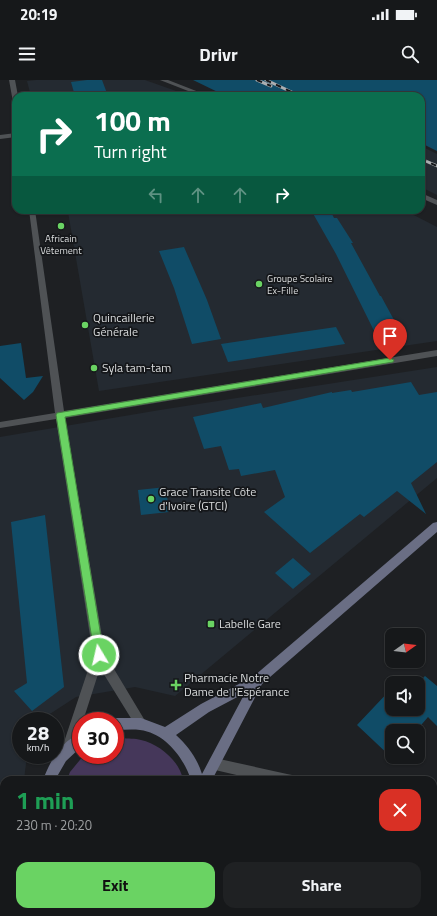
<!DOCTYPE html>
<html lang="en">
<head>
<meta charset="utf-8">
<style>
	body { margin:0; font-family:"Titillium Web",sans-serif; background:#1f2123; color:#f1f3f6; height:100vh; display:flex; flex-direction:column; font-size:15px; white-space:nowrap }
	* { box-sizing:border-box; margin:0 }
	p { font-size:13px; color:#9ea0a2 }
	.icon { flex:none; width:22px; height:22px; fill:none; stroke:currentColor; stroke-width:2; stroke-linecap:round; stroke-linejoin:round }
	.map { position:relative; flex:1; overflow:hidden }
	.side { position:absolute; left:0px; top:696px; width:437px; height:140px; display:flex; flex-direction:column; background:#16181a; border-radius:12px 12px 0 0; box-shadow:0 1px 3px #0004,0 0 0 1px #353739 }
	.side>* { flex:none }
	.guide { position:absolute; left:12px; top:12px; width:413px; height:122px; border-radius:12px; box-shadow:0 1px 3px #0004,0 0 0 1px #353739; background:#0b6e4f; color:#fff; overflow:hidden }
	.needle { width:26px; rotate:76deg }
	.controls { position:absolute; left:385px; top:548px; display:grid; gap:8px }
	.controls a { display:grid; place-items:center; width:40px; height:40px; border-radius:8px; background:#16181a; box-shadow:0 1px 3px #0004,0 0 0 1px #353739; font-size:20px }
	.speed { position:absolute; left:12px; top:632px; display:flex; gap:8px; font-size:20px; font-weight:700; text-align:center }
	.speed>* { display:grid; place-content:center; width:52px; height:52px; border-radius:50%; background:#16181a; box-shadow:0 1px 3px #0004,0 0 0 1px #353739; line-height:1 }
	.speed small { font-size:10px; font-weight:400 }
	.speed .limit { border:6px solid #d22; background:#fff; color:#111 }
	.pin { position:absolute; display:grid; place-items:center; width:34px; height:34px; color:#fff; margin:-41px -17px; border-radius:50% 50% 50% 0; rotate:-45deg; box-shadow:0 0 4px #0007 }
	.pin .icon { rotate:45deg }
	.me { position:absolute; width:44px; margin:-22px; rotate:351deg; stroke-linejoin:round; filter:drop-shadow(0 0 3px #0008) }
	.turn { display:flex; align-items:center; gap:14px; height:84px; padding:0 16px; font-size:18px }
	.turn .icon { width:52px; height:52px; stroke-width:2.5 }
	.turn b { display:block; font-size:28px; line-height:34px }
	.lanes { display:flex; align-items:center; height:38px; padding:0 16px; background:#0003; justify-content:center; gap:20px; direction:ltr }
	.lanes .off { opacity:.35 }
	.round { display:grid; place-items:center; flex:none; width:42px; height:42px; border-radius:12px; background:#1f2123 }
	.overview { display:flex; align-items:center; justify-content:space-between; height:68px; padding:0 16px }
	h1 { font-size:24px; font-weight:700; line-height:30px; color:#1e9e55 }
	.cta { display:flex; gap:8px; margin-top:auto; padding:8px 16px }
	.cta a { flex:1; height:46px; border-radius:12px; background:#6ad363; color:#111; font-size:16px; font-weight:700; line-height:46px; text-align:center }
	.cta a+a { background:#1f2123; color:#f1f3f6 }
	.status { display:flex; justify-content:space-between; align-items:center; height:28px; padding:0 20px; background:#16181a; direction:ltr }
	.status svg { height:11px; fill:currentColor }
	header { display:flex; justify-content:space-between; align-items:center; height:52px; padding:0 16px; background:#16181a; font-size:18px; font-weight:700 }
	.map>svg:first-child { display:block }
</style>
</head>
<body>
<div class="status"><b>20:19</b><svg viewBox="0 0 49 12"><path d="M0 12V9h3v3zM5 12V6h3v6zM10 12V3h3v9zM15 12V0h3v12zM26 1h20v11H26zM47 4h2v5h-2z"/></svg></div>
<header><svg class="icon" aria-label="menu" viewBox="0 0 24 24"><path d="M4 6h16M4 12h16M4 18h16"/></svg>Drivr<svg class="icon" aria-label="search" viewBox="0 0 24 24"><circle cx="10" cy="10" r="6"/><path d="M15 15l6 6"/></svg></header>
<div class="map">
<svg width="437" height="836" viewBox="0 0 437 836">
	<rect width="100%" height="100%" fill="#1e2023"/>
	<g fill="#242a31">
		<polygon points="36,0 145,0 176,11 178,16 31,16 27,1"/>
		<polygon points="421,66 437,74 437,115 421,107"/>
		<polygon points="74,130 404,130 437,147 437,261 99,311 68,132"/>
		<polygon points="437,287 437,398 175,616 135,607 76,617 39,641 21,641 21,675 27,675 24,700 4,700 4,732 0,733 0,357 160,330"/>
	</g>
	<path fill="#45375a" d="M122,658C128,659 135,658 141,660C159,664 180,681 183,700H67L70,692L84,675H115V660Z"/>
	<g fill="#104c67">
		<polygon points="87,0 102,0 108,16 75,16 71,2"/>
		<polygon points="193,0 437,0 437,71 421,63 421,16 226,16"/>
		<polygon points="311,130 330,130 334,138 337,138 353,163 351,163 380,216 381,216 406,262 381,265 336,174"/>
		<polygon points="184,167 207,220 221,259 192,264 174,208 159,171"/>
		<polygon points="336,247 345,264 228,282 221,264"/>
		<polygon points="21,263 26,298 43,296 33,312 24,320 0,298 0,266"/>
		<polygon points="411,302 419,315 437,312 437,382 411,403 426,434 397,411 364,437 360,434 310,473 264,432 285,417 275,390 241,396 239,389 229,390 221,366 204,369 193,337 261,323 263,328 332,312 332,313 351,310 352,312"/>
		<polygon points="166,407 169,432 141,435 138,410"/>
		<polygon points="45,435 64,607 32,631 14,611 27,603 11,442"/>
		<polygon points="293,478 311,494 293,509 275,493"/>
		<polygon points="425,596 437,606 437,646 428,637 416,651 392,651 392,678 357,645 392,608 392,629 418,629 418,603"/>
	</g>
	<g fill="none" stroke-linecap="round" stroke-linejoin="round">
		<polygon fill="#4f5255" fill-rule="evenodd" points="16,53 16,57 0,59 0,55"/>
		<g fill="#4f5255" fill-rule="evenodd">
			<polygon points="9,0 15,0 18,16 16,16 16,24 13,22"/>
			<path d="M29,130H35L64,331L437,270V276L65,338L105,574L147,644L145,648L141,650L137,648L100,588L83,641H81C81,652 77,663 72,672L68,674L64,672L62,668L93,575L56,339L0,348V342L55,333Z"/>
			<polygon points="215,678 287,694 292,695 293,700 258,700 215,690 210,689 209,684 210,679"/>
			<rect x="0" y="714" width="4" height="14"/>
			<polygon points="433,738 437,739 437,753 433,752"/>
			<rect x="128" y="832" width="14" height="4"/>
			<polygon points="256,832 274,832 275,836 257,836"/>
		</g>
		<g fill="#4f5255" fill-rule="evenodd">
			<polygon points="160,0 168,0 209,16 201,16"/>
			<polygon points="421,113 437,120 437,125 421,118"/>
		</g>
		<g fill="#6a6e84" fill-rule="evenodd">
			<path d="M437,442V452L262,604L212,700H191C184,678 165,653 140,650C132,649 123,650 115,650V641H110L115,638H141L165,647L201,624L254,596L433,443ZM245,613L202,694C197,678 188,666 176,655L209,632Z"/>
			<path d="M81,653V667L66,681L55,700H43C50,681 61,661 81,653Z"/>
			<polygon points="4,793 4,811 0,813 0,795"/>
			<polygon points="16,832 42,832 41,836 15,836"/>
		</g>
		<defs>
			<g id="rail">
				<polyline points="257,0 271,6"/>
				<polyline points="266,0 300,16"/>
				<polyline points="421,79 437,86"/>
			</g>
		</defs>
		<use href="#rail" stroke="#acaeb0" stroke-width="3"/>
		<use href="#rail" stroke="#15171a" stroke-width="2" stroke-dasharray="5.5" stroke-linecap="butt"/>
	</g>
	<polygon fill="#6ad363" stroke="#458940" points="390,278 394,280 393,282 65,337 104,575 102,578 99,580 95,578 56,335 57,333"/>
	<g fill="#6ad363" stroke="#15171a" stroke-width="1.5">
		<circle cx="61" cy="146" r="4"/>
		<circle cx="259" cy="204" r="4"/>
		<circle cx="85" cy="245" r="4"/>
		<circle cx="94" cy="288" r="4"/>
		<circle cx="151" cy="419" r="4"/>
		<rect x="207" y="540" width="8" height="8" rx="2"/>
		<path d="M174 599h4v4h4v4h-4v4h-4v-4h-4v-4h4z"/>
	</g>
	<g text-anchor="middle" stroke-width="3.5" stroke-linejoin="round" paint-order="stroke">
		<g font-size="10" fill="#dbddde" stroke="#15171a">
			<text x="61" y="162">Africain<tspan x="61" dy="12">Vêtement</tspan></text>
			<text x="267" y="202" text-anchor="start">Groupe Scolaire<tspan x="267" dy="12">Ex-Fille</tspan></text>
		</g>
		<g font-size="12" fill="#dbddde" stroke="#15171a" text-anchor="start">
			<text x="93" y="242">Quincaillerie<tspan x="93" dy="14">Générale</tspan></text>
			<text x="102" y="292">Syla tam-tam</text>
			<text x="159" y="416">Grace Transite Côte<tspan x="159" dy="14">d'Ivoire (GTCI)</tspan></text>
			<text x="219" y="548">Labelle Gare</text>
			<text x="184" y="602">Pharmacie Notre<tspan x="184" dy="14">Dame de l'Espérance</tspan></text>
		</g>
	</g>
</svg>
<div class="controls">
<a><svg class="needle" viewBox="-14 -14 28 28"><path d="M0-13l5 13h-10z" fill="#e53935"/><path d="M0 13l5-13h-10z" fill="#9ea0a2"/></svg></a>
<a><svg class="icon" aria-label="sound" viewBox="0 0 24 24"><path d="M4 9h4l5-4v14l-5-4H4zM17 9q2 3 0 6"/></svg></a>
<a><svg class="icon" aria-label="search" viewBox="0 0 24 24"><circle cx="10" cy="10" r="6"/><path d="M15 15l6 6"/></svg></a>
</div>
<div class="speed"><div>28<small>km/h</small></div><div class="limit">30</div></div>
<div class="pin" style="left:390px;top:280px;background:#d93025"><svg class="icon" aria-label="arrive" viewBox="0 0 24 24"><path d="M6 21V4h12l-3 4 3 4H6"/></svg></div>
<svg class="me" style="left:99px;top:575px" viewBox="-20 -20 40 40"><circle r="17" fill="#6ad363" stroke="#fff" stroke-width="3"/><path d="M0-11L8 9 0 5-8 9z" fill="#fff"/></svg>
<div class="guide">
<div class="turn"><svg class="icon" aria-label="right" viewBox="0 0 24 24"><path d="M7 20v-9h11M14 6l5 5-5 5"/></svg><div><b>100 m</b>Turn right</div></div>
<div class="lanes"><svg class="icon off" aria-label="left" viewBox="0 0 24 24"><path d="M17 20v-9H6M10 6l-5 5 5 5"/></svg><svg class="icon off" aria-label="ahead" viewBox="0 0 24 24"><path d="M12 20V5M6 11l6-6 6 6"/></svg><svg class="icon off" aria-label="ahead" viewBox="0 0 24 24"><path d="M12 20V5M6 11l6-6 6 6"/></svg><svg class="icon" aria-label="right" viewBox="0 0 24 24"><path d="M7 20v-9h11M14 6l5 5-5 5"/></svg></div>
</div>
<section class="side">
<div class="overview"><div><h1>1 min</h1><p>230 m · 20:20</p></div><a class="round" style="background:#d93025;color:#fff"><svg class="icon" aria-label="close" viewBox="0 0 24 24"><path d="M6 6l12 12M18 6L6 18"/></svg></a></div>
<div class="cta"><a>Exit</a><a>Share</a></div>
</section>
</div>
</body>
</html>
